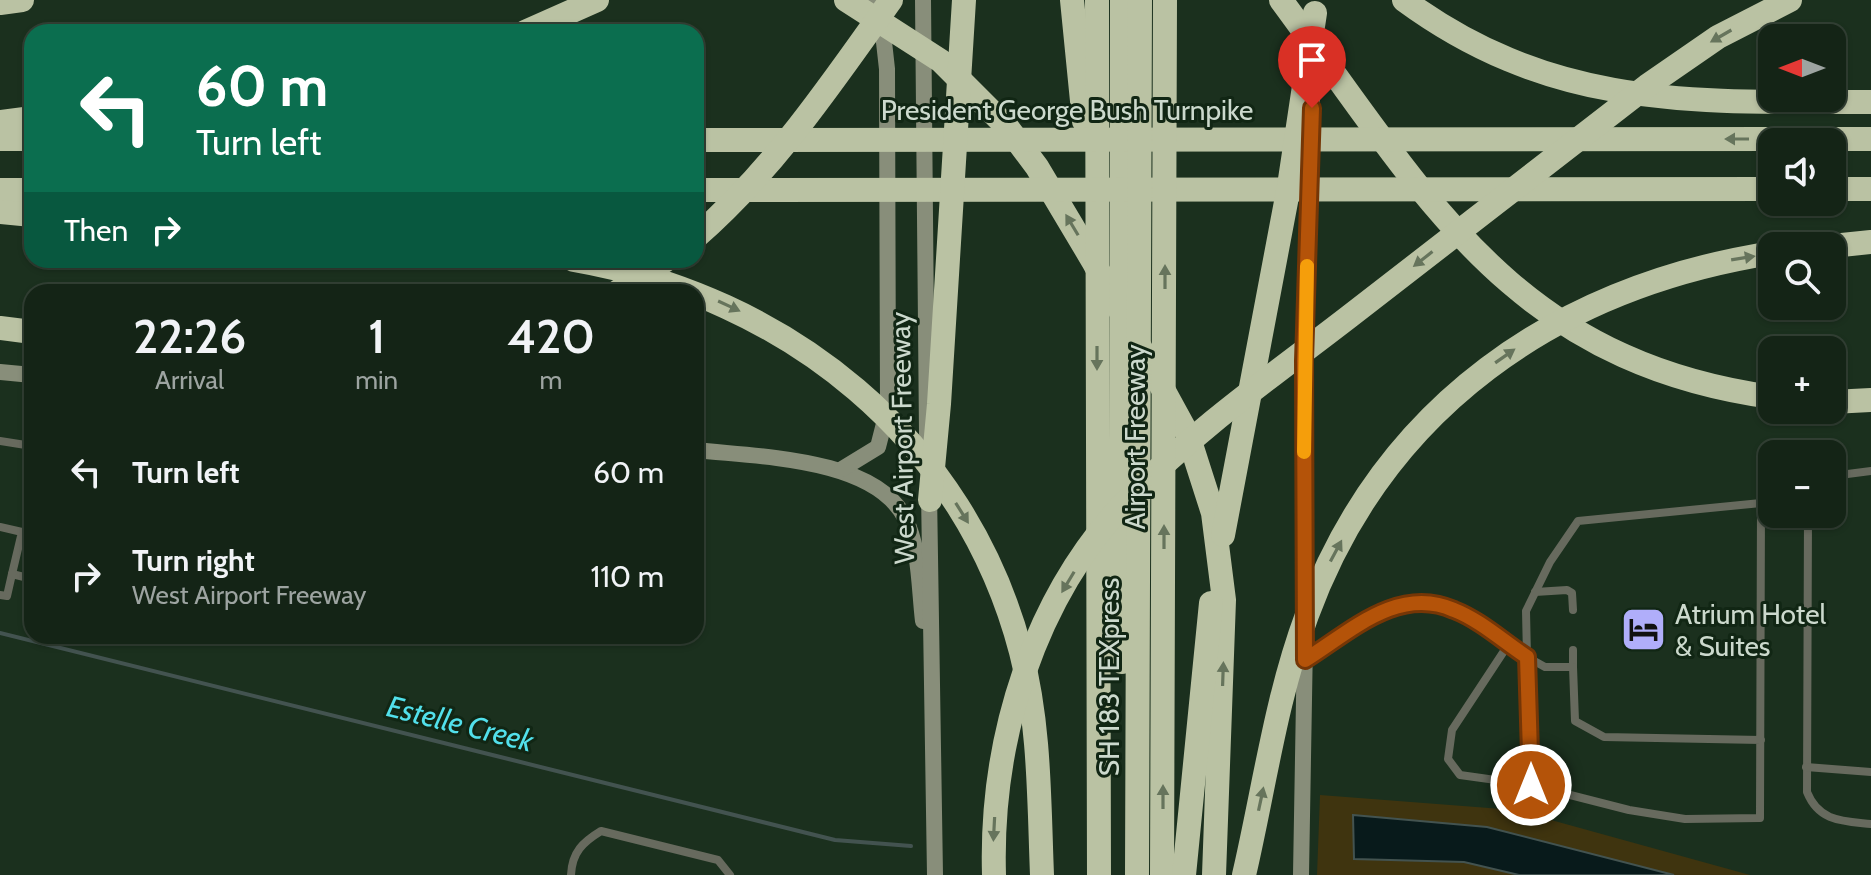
<!DOCTYPE html>
<html lang="en">
<head>
<meta charset="utf-8">
<style>
	body { margin:0; font-family:Cabin,sans-serif; background:#213023; color:#f1f3f6; height:100vh; display:flex; flex-direction:column; font-size:30px; white-space:nowrap }
	* { box-sizing:border-box; margin:0 }
	p { font-size:26px; color:#9da4a1 }
	.icon { flex:none; width:44px; height:44px; fill:none; stroke:currentColor; stroke-width:2; stroke-linecap:round; stroke-linejoin:round }
	.map { position:relative; flex:1; overflow:hidden }
	.panel { position:absolute; left:24px; top:284px; width:680px; height:360px; display:flex; flex-direction:column; background:#142416; border-radius:24px; box-shadow:0 2px 6px #0004,0 0 0 2px #334135 }
	.panel>* { flex:none }
	.banner { position:absolute; left:24px; top:24px; width:680px; height:244px; border-radius:24px; box-shadow:0 2px 6px #0004,0 0 0 2px #334135; background:#0b6e4f; color:#fff; overflow:hidden }
	.needle { width:52px; rotate:270deg }
	.buttons { position:absolute; left:1758px; top:24px; display:grid; gap:16px }
	.buttons a { display:grid; place-items:center; width:88px; height:88px; border-radius:16px; background:#142416; box-shadow:0 2px 6px #0004,0 0 0 2px #334135; font-size:40px }
	.pin { position:absolute; display:grid; place-items:center; width:68px; height:68px; color:#fff; margin:-82px -34px; border-radius:50% 50% 50% 0; rotate:-45deg; box-shadow:0 0 8px #0007 }
	.pin .icon { rotate:45deg }
	.me { position:absolute; width:88px; margin:-44px; rotate:0deg; stroke-linejoin:round; filter:drop-shadow(0 0 6px #0008) }
	.turn { display:flex; align-items:center; gap:28px; height:168px; padding:0 40px; font-size:36px }
	.turn .icon { width:104px; height:104px; stroke-width:2.5 }
	.turn b { display:block; font-size:56px; line-height:68px }
	.then { display:flex; align-items:center; height:76px; padding:0 40px; background:#0003; gap:16px; font-size:30px }
	.eta { display:flex; justify-content:space-evenly; align-items:center; height:136px; text-align:center }
	.eta b { font-size:48px; font-weight:600; line-height:56px }
	ul { padding:0; list-style:none }
	li { display:flex; align-items:center; gap:24px; height:104px; padding:0 40px }
	li div { flex:1 }
	li b { display:block; font-size:30px }
	li em { font-style:normal }
	.map>svg:first-child { display:block }
</style>
</head>
<body>
<div class="map">
<svg width="1871" height="875" viewBox="0 0 1871 875">
	<rect width="100%" height="100%" fill="#1b301e"/>
	<polygon fill="#3f340f" points="1320,795 1515,810 1750,875 1317,875"/>
	<polygon fill="#081a1b" stroke="#435350" stroke-width="2" points="1353,815 1487,827 1674,875 1519,875 1464,862 1354,859"/>
	<g fill="none" stroke-linecap="round" stroke-linejoin="round">
		<polyline stroke="#435350" stroke-width="4" points="0,633 835,840 911,846"/>
		<g stroke="#676a5e" stroke-width="8">
			<polyline points="0,441 32,446"/>
			<polyline points="1832,476 1871,471"/>
			<path d="M1808,514L1807,792C1819,822 1843,821 1871,824"/>
			<polyline points="0,527 22,532 12,574 32,579"/>
			<polyline points="1535,592 1567,590 1572,593 1573,610"/>
			<polyline points="0,595 7,596 12,574"/>
			<polyline points="1508,645 1452,730 1448,759 1460,775 1531,785"/>
			<polyline points="1573,650 1573,667"/>
			<path d="M1306,660C1351,631 1398,585 1455,610C1480,621 1504,642 1527,657L1531,785L1629,810L1685,819L1760,818L1761,503L1578,521L1550,562L1526,611L1527,657L1545,667H1573L1575,721L1604,737L1761,740"/>
			<polyline points="1806,767 1871,772"/>
			<path d="M571,875C572,852 583,842 601,831L718,860L730,875"/>
		</g>
		<g stroke="#888e7a" stroke-width="16">
			<polyline points="923,0 927,434"/>
			<polyline points="0,372 32,375"/>
			<path d="M696,450C756,457 874,457 905,518C920,548 919,588 923,621"/>
			<polyline points="842,469 878,447 888,408 887,69 884,42 872,0"/>
			<polyline points="929,493 935,875"/>
			<polyline points="1305,609 1304,361 1312,97"/>
			<polyline points="1301,875 1305,641"/>
		</g>
		<g stroke="#bac2a3" stroke-width="24">
			<polyline points="846,0 941,61 1007,127 1037,167 1093,261 1188,435 1213,513 1224,600 1214,875"/>
			<polyline points="1072,0 1084,121"/>
			<polyline points="1097,0 1099,875"/>
			<polyline points="1122,0 1122,662"/>
			<path d="M1281,0C1424,193 1511,361 1772,397"/>
			<path d="M1404,0C1554,110 1695,102 1871,102"/>
			<polyline points="0,3 22,0"/>
			<polyline points="525,32 597,0"/>
			<polyline points="0,122 32,118"/>
			<polyline points="0,139 32,139"/>
			<polyline points="696,140 1871,139"/>
			<polyline points="1832,189 1871,189"/>
			<polyline points="0,190 32,190"/>
			<polyline points="696,190 1772,189"/>
			<polyline points="0,212 32,215"/>
			<path d="M696,237C774,169 831,84 891,0"/>
			<polyline points="1832,246 1871,242"/>
			<path d="M574,260C787,297 965,438 1021,652C1040,725 1039,801 1042,875"/>
			<polyline points="617,292 666,260"/>
			<polyline points="0,328 32,332"/>
			<polyline points="1832,402 1871,400"/>
			<polyline points="930,500 939,404 964,0"/>
			<polyline points="1223,535 1289,186 1315,13"/>
			<path d="M994,875C990,739 1034,596 1130,497C1196,429 1275,374 1350,316C1449,239 1548,163 1647,86L1718,37L1790,0"/>
			<polyline points="1137,875 1140,0"/>
			<polyline points="1162,875 1165,0"/>
			<polyline points="1184,875 1211,603"/>
			<path d="M1244,875C1264,789 1276,698 1307,615C1384,406 1557,287 1772,253"/>
		</g>
	</g>
	<defs><path id="oneway-solid" d="M-6-.8H1V-3.2L6.5 0L1 3.2V.8H-6Z" transform="scale(2)"/></defs>
	<g fill="#66745c">
		<use href="#oneway-solid" transform="translate(1721 36) rotate(150)"/>
		<use href="#oneway-solid" transform="translate(1737 139) rotate(180)"/>
		<use href="#oneway-solid" transform="translate(1072 225) rotate(-121)"/>
		<use href="#oneway-solid" transform="translate(1743 258) rotate(-9)"/>
		<use href="#oneway-solid" transform="translate(1423 259) rotate(142)"/>
		<use href="#oneway-solid" transform="translate(1165 277) rotate(-90)"/>
		<use href="#oneway-solid" transform="translate(729 306) rotate(25)"/>
		<use href="#oneway-solid" transform="translate(1505 356) rotate(-35)"/>
		<use href="#oneway-solid" transform="translate(1097 358) rotate(90)"/>
		<use href="#oneway-solid" transform="translate(962 513) rotate(58)"/>
		<use href="#oneway-solid" transform="translate(1164 537) rotate(-90)"/>
		<use href="#oneway-solid" transform="translate(1336 551) rotate(-62)"/>
		<use href="#oneway-solid" transform="translate(1068 582) rotate(121)"/>
		<use href="#oneway-solid" transform="translate(1223 674) rotate(-88)"/>
		<use href="#oneway-solid" transform="translate(1163 797) rotate(-90)"/>
		<use href="#oneway-solid" transform="translate(1261 799) rotate(-78)"/>
		<use href="#oneway-solid" transform="translate(994 829) rotate(93)"/>
	</g>
	<g fill="none" stroke-linecap="round" stroke-linejoin="round">
		<defs>
			<path id="route" d="M1312,108L1304,361L1305,660C1350,632 1398,585 1454,610C1480,620 1504,642 1527,657L1531,785"/>
		</defs>
		<use href="#route" stroke="#753606" stroke-width="20"/>
		<use href="#route" stroke="#b45309" stroke-width="14"/>
		<polyline stroke="#f59e0b" stroke-width="14" points="1304,452 1307,266"/>
	</g>
	<defs>
		<symbol id="hotel-square" viewBox="-11 -11 22 22"><rect x="-9" y="-9" width="18" height="18" rx="4" fill="#b0aefa" stroke="#112614"/><path d="M-6-4.5h1.5V1H6V5H4.5V3h-9V5H-6ZM-4 0a1.8 1.8 0 1 1 3.6 0ZM.5 0V-2.5h3Q6-2.5 6 0Z" fill="#111"/></symbol>
	</defs>
	<g fill-rule="evenodd">
		<use href="#hotel-square" x="1618" y="604" width="51" height="51"/>
	</g>
	<g text-anchor="middle" stroke-width="6" stroke-linejoin="round" paint-order="stroke">
		<g font-size="28" fill="#ccd9cd" stroke="#112614">
			<text x="1067" y="120">President George Bush Turnpike</text>
			<text transform="translate(1135 437) rotate(-90)" y="10">Airport Freeway</text>
			<text transform="translate(902 438) rotate(-91)" y="10">West Airport Freeway</text>
			<text transform="translate(1109 677) rotate(-90)" y="10">SH 183 TEXpress</text>
		</g>
		<g font-size="28" fill="#ccd9cd" stroke="#112614" text-anchor="start">
			<text x="1675" y="624">Atrium Hotel<tspan x="1675" dy="32">&amp; Suites</tspan></text>
		</g>
		<g font-size="30" font-style="italic" fill="#52e0eb" stroke="#112614">
			<text transform="translate(460 724) rotate(14)" y="10">Estelle Creek</text>
		</g>
	</g>
</svg>
<div class="buttons">
<a><svg class="needle" viewBox="-14 -14 28 28"><path d="M0-13l5 13h-10z" fill="#e53935"/><path d="M0 13l5-13h-10z" fill="#9da4a1"/></svg></a>
<a><svg class="icon" aria-label="sound" viewBox="0 0 24 24"><path d="M4 9h4l5-4v14l-5-4H4zM17 9q2 3 0 6"/></svg></a>
<a><svg class="icon" aria-label="search" viewBox="0 0 24 24"><circle cx="10" cy="10" r="6"/><path d="M15 15l6 6"/></svg></a>
<a>+</a>
<a>−</a>
</div>
<div class="pin" style="left:1312px;top:108px;background:#d93025"><svg class="icon" aria-label="arrive" viewBox="0 0 24 24"><path d="M6 21V4h12l-3 4 3 4H6"/></svg></div>
<svg class="me" style="left:1531px;top:785px" viewBox="-20 -20 40 40"><circle r="17" fill="#b45309" stroke="#fff" stroke-width="3"/><path d="M0-11L8 9 0 5-8 9z" fill="#fff"/></svg>
<div class="banner">
<div class="turn"><svg class="icon" aria-label="left" viewBox="0 0 24 24"><path d="M17 20v-9H6M10 6l-5 5 5 5"/></svg><div><b>60 m</b>Turn left</div></div>
<div class="then">Then<svg class="icon" aria-label="right" viewBox="0 0 24 24"><path d="M7 20v-9h11M14 6l5 5-5 5"/></svg></div>
</div>
<section class="panel">
<div class="eta">
<div><b>22:26</b><p>Arrival</p></div>
<div><b>1</b><p>min</p></div>
<div><b>420</b><p>m</p></div>
</div>
<ul>
<li><svg class="icon" aria-label="left" viewBox="0 0 24 24"><path d="M17 20v-9H6M10 6l-5 5 5 5"/></svg><div><b>Turn left</b></div><em>60 m</em></li>
<li><svg class="icon" aria-label="right" viewBox="0 0 24 24"><path d="M7 20v-9h11M14 6l5 5-5 5"/></svg><div><b>Turn right</b><p>West Airport Freeway</p></div><em>110 m</em></li>
</ul>
</section>
</div>
</body>
</html>
